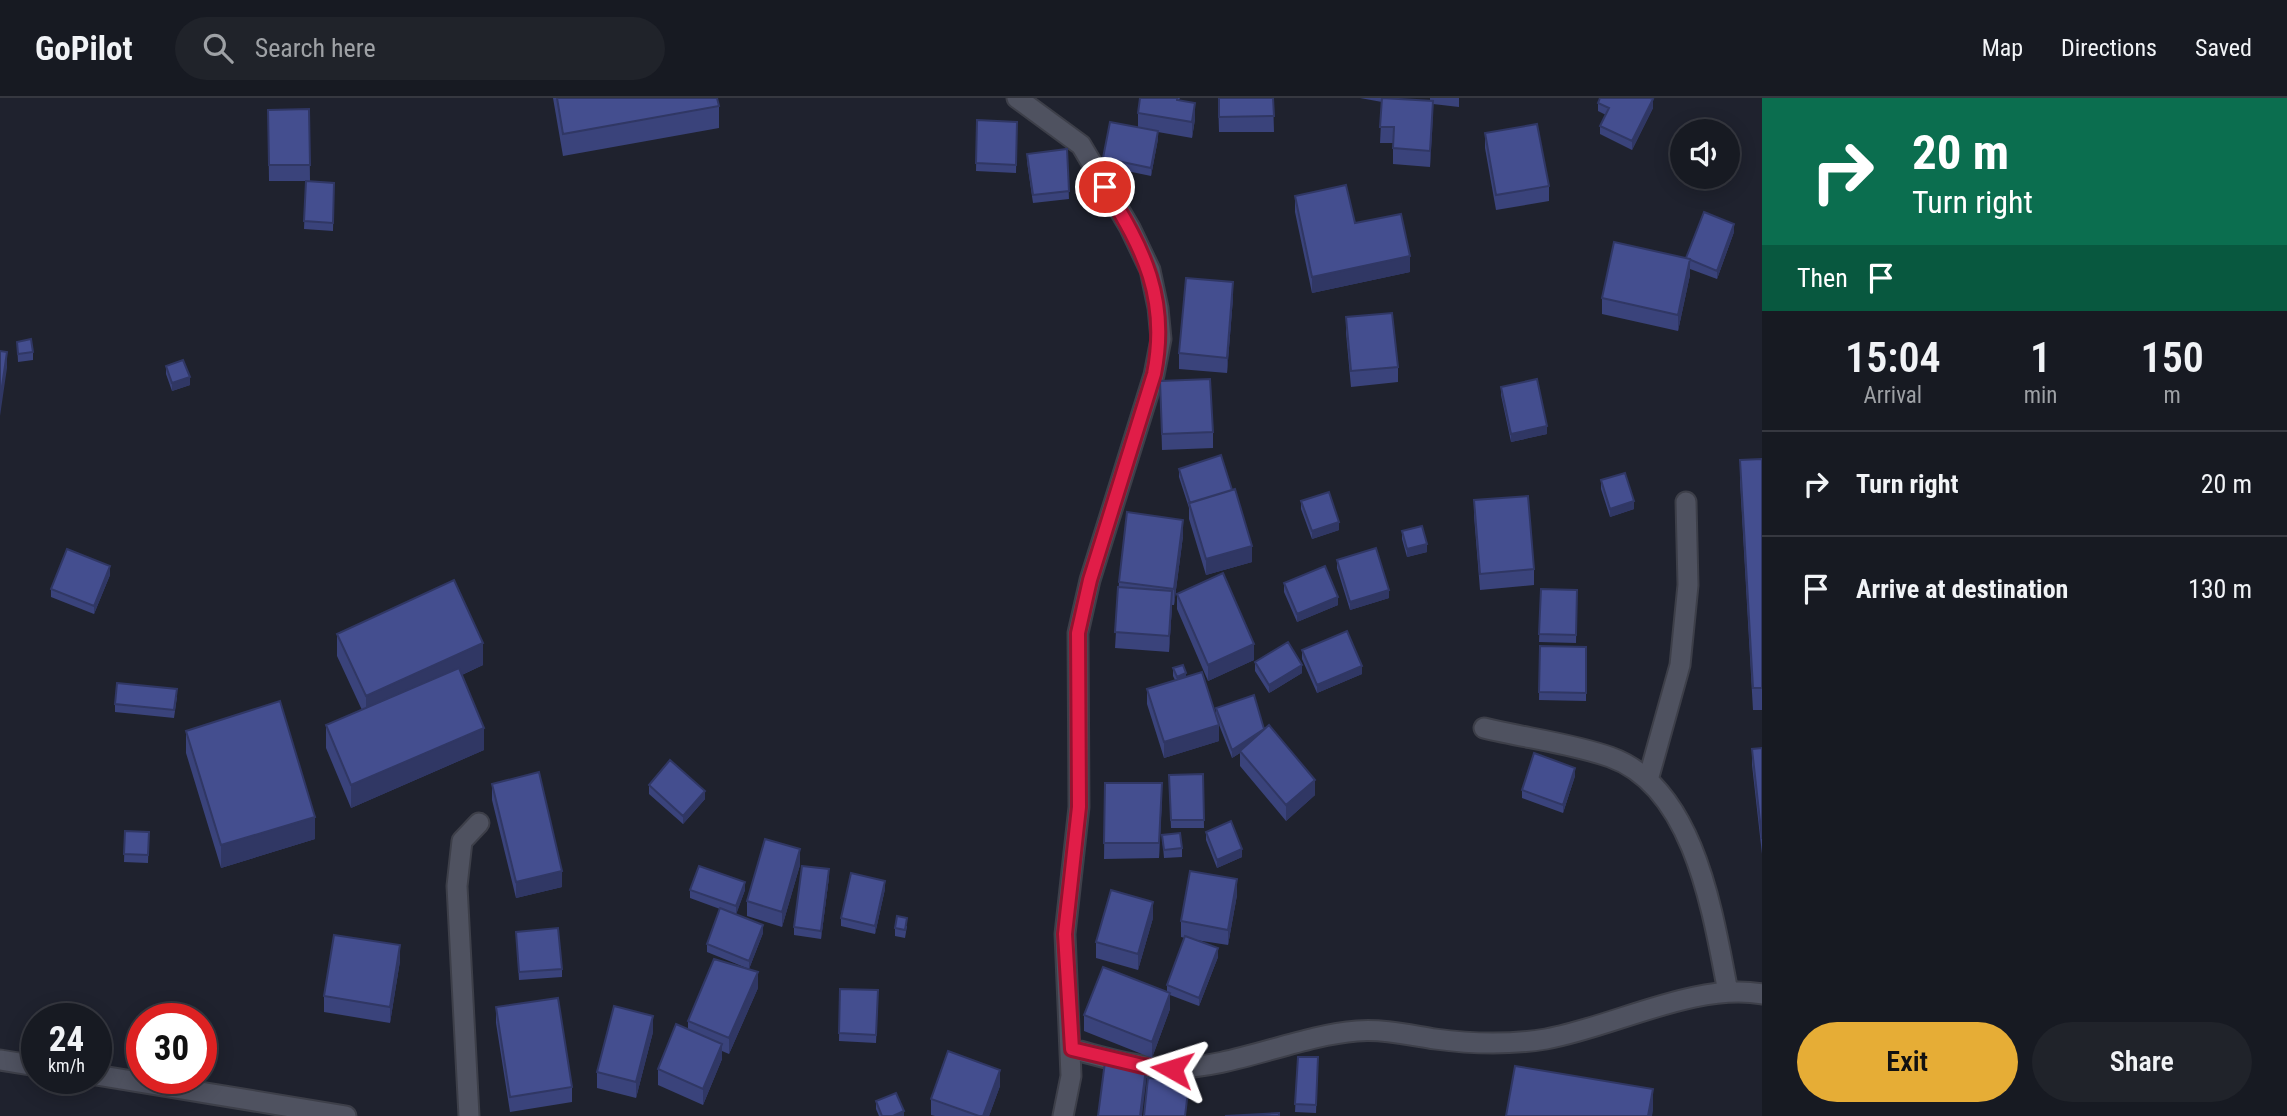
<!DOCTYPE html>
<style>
:root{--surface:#171a22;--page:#20232a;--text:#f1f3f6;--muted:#9ea1a5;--line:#363840;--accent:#e6ad36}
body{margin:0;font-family:"Roboto Condensed",sans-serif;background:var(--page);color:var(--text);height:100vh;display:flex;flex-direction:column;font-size:26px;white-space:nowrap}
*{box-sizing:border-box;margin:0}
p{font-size:23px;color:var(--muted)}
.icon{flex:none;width:38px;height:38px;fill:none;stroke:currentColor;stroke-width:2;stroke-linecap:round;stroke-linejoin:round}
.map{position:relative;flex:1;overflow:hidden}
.drawer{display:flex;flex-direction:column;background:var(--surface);width:525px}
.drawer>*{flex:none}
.banner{background:#0b6e4f;color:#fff;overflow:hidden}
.fabs{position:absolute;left:1670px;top:21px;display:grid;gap:14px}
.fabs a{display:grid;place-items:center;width:70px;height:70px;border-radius:50%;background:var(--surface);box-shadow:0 4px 18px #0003,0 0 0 2px var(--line);font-size:35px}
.speed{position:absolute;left:21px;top:905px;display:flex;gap:14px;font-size:35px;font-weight:700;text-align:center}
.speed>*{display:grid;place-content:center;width:91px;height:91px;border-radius:50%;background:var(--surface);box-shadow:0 4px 18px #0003,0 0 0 2px var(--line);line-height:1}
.speed small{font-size:18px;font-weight:400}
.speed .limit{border:10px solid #d22;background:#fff;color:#111}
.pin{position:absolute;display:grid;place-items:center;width:60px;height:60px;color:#fff;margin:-30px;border:4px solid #fff;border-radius:50%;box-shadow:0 2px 7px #0007}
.me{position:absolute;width:77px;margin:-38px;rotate:276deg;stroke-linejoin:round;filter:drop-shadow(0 0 5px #0008)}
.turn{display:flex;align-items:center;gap:24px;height:147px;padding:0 35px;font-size:32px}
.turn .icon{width:91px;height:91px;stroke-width:2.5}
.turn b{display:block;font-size:49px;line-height:60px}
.then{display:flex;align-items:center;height:66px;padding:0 35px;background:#0003;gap:14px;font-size:26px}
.eta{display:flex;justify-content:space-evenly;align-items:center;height:119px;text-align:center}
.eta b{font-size:42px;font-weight:600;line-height:49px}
.primary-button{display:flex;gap:14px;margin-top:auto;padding:14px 35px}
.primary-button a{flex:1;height:80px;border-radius:42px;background:var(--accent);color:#111;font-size:28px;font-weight:600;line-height:80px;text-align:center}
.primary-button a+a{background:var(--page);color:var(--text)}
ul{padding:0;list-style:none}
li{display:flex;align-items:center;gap:21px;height:105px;padding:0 35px;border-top:2px solid var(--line)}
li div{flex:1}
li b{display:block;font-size:26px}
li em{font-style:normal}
header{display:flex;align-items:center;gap:42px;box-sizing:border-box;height:98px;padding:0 35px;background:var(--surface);border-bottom:2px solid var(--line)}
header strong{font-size:33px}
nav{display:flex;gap:38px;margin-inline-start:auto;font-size:24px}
.search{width:490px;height:63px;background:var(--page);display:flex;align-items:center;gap:18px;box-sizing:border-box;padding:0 24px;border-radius:38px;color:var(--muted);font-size:26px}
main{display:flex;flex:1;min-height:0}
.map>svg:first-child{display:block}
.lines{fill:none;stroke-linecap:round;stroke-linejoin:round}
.minor-casing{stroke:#3d3f49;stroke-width:23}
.minor{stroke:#4f5260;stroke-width:19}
.wall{fill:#3a437b}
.shaded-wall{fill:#303764}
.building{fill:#444e8f;stroke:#303764;stroke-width:2}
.route-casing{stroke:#92132f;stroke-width:18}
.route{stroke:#e11d48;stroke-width:12}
</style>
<header>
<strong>GoPilot</strong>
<div class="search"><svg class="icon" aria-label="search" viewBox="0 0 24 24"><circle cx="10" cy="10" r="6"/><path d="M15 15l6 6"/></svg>Search here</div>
<nav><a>Map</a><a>Directions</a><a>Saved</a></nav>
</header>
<main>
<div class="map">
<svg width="1762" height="1018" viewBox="0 0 1762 1018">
<rect width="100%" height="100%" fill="#1f222e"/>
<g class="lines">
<g class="minor-casing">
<path id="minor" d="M1017,0L1081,47L1130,130L1150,172L1158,210L1161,241L1154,277L1090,482L1078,535L1079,709L1065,836L1071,978L1063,1018
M1484,630C1525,640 1570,645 1610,659C1695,689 1713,817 1728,894
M1648,682L1680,567L1688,487L1686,404
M1072,951C1104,959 1137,970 1170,970C1232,971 1295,938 1357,933C1384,931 1409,937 1435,941C1472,946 1509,947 1546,941C1613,929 1696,884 1762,896
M0,962L37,968
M96,977L346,1018
M469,1018L457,788L462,743L479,725"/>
</g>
<use href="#minor" class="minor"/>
</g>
<path class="wall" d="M553,0H717L719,8V30L563,58Z
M1140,0H1180L1179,2L1195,21L1192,40L1158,34V41L1151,78L1103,68V60L1138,29V15Z
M1218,0H1273L1274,34H1219Z
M1360,0H1384L1430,3V0H1459V9L1433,6L1430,69L1393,66V45H1380L1382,4Z
M1598,5L1653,10L1632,52L1600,36V28L1606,17L1598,13Z
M309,11L310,83H269L268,12Z
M977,22L1017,24L1016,75L976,73Z
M1485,35L1549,88V103L1496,112L1485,50Z
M1067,51L1069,101L1033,105L1027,64V56Z
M306,83L334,85L333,133L304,131Z
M1295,98L1355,125L1410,174L1312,195L1295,114Z
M1734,134L1717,181L1690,171V177L1678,233L1602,216V200L1686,160Z
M1233,200L1227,275L1179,271V255Z
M1346,219L1398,269V284L1351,289L1346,235Z
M17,244L33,254V262L18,264Z
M166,268L190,287L172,293L166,276Z
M1160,283L1213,334V350L1162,352Z
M1501,289L1547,336L1511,344L1501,297Z
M1762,361V612H1753L1740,384V362Z
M1179,371L1252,464L1206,477L1189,421V410L1179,379Z
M1601,382L1634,411L1610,419L1601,391Z
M1474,402L1534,471V487L1480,492L1474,418Z
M1301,403L1339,432L1312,441L1301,411Z
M1402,433L1427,454L1407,459L1402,441Z
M1183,438L1174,507H1172L1169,554L1115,550L1119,484Z
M1337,462L1389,500L1350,512L1337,470Z
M110,477L94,516L51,499V491Z
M1284,485L1338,507L1297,524L1284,494Z
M1541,491L1577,492L1576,545L1539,544Z
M1177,496L1254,562L1208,583L1177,511Z
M337,536L483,567L462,577L484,652L351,710L326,650V627L362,612L337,558Z
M1540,548L1586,549V603L1539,602Z
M1302,552L1362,576L1317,595L1302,561Z
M1255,564L1302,575L1269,595L1255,573Z
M1173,570L1186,579L1219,643L1164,660L1147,606V591L1175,582L1173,578Z
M177,599L174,620L115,614V606Z
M1216,610L1264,632L1315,697L1286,723L1240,668V655L1232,660L1216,619Z
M186,633L315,741L221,770L186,655Z
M1762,650V756L1752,667V651Z
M1203,676L1204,730H1171L1169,685Z
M1575,678L1563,715L1522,700V692Z
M1105,685L1162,700L1159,760L1104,761Z
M492,686L562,789L516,800L492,702Z
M649,687L705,701L683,726L649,696Z
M125,733L149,734L148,765L124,764Z
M1206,734L1242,759L1217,770L1206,742Z
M1162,737L1182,750V759L1164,760Z
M800,767L782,829L747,818V803Z
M829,779L821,841L794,837V829Z
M885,791L875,836L841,828V820Z
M690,792H745L736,816L763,835L749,871L707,854V846L720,811L690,800Z
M1237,797L1228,847L1196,842L1218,859L1199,908L1170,897V911L1152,960L1084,933V917L1167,893V887L1185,840L1181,839V823Z
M1153,820L1138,872L1096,860V844Z
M907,828L905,840L895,838V830Z
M516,834L562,871V879L519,882Z
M400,863L390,925L324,914V898Z
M758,890L729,956L722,953V961L703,1007L658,987V971L688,932V923Z
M840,891L878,901L876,945L839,943Z
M496,909L572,989V1004L510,1014L496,925Z
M653,934L636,1000L597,990V974Z
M1298,959H1318L1316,1015L1295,1014Z
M1000,988L989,1018H935L931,1017V1001Z
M876,1003L904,1018H879L876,1011Z"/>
<path class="shaded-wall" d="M1653,1V10L1632,52V43Z
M1433,3V19L1430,69V53Z
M1195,5V21L1192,40V24Z
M1158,33V41L1151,78V70Z
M1734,126V134L1717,181V173Z
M1410,158V174L1312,195V179Z
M1690,161V177L1678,233V217Z
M1233,184V200L1227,275V260Z
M7,254V270L0,318V302Z
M190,279V287L172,293V285Z
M1547,328V336L1511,344V336Z
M1634,403V411L1610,419V411Z
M1183,422V438L1174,507V491Z
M1339,424V432L1312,441V433Z
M1427,446V454L1407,459V451Z
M1252,448V464L1206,477V461Z
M110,468V477L94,516V508Z
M1389,492V500L1350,512V504Z
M1172,493V509L1169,554V538Z
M1338,499V507L1297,524V516Z
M483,545V567L366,621V598Z
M1254,546V562L1208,583V567Z
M1302,567V575L1269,595V587Z
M1362,568V576L1317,595V587Z
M1186,575V583L1177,587V579Z
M1219,627V643L1164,660V644Z
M484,630V652L351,710V687Z
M1264,631L1240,653V655L1232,660V652Z
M1575,670V678L1563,715V707Z
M1315,682V697L1286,723V707Z
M1162,685V700L1159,760V745Z
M705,693V701L683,726V718Z
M315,719V741L221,770V747Z
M800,751V767L782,829V814Z
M1242,751V759L1217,770V762Z
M829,771V779L821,841V833Z
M562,773V789L516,800V784Z
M1237,781V797L1228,847V832Z
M885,783V791L875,836V828Z
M745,784V792L736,817V808Z
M1153,804V820L1138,872V856Z
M763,827V835L749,871V863Z
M400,847V863L390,925V909Z
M1218,850V859L1199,908V900Z
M758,874V890L729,956V940Z
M1170,895V911L1152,960V944Z
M653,918V934L636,1000V984Z
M722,946V961L703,1007V991Z
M1147,962V977L1142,1018H1140Z
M1000,972V988L989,1018H983Z
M1653,991V1013L1652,1018H1648Z
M904,1013V1018H893Z"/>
<path class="building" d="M557,0H717L719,8L563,36Z
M1140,0H1177V2L1195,5L1192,24L1138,15Z
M1219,0H1273L1274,18L1219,19Z
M1382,0L1433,3L1430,53L1393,50L1394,29H1380Z
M1600,0H1650L1653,1L1632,43L1600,28L1609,10L1598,5Z
M309,11L310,67H269L268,12Z
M977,22L1017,24L1016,67L976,65Z
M1110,24L1158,33L1151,70L1103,60Z
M1537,26L1549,88L1496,97L1485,35Z
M1067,51L1069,93L1033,97L1027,56Z
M306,83L334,85L333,125L304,123Z
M1346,87L1355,125L1401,116L1410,158L1312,179L1295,98Z
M1704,114L1734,126L1717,173L1686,160Z
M1614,144L1690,161L1678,217L1602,200Z
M1186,180L1233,184L1227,260L1179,255Z
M1392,215L1398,269L1351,273L1346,219Z
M31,241L33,254L18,256L17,244Z
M0,253L7,254L0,302Z
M183,262L190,279L172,285L166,268Z
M1210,281L1213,334L1162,336L1160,283Z
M1537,281L1547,328L1511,336L1501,289Z
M1221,357L1232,392L1190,405L1179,371Z
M1762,361V590H1753L1740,362Z
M1625,375L1634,403L1610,411L1601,382Z
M1235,391L1252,448L1206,461L1189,405Z
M1329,394L1339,424L1312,433L1301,403Z
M1528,398L1534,471L1480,476L1474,402Z
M1127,414L1183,422L1174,491L1119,484Z
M1422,428L1427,446L1407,451L1402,433Z
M1376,450L1389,492L1350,504L1337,462Z
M67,451L110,468L94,508L51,491Z
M1325,468L1338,499L1297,516L1284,485Z
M1223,475L1254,546L1208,567L1177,496Z
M454,482L483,545L366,598L337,536Z
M1118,489L1172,493L1169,538L1115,534Z
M1541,491L1577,492L1576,537L1539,536Z
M1347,533L1362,568L1317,587L1302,552Z
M1288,544L1302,567L1269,587L1255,564Z
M1540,548L1586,549V595L1539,594Z
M1183,567L1186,575L1177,579L1173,570Z
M459,570L484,630L351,687L326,627Z
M1202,574L1219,627L1164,644L1147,591Z
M117,585L177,591L174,612L115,606Z
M1254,597L1264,631L1232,652L1216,610Z
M280,603L315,719L221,747L186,633Z
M1269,627L1315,682L1286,707L1240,653Z
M1762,650V741L1752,651Z
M1534,655L1575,670L1563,707L1522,692Z
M670,662L705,693L683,718L649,687Z
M539,674L562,773L516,784L492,686Z
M1203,676L1204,722H1171L1169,677Z
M1105,685H1162L1159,745H1104Z
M1231,723L1242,751L1217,762L1206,734Z
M125,733L149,734L148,757L124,756Z
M1180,735L1182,750L1164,752L1162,737Z
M765,741L800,751L782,814L747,803Z
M699,768L745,784L736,808L690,792Z
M802,768L829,771L821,833L794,829Z
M1190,773L1237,781L1228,832L1181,823Z
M851,775L885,783L875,828L841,820Z
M1111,792L1153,804L1138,856L1096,844Z
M720,810L763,827L749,863L707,846Z
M897,818L907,820L905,832L895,830Z
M558,830L562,871L519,874L516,834Z
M334,837L400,847L390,909L324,898Z
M1185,838L1218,850L1199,900L1167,887Z
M714,861L758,874L729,940L688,923Z
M1103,869L1170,895L1152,944L1084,917Z
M840,891L878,892L876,937L839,935Z
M558,900L572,989L510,999L496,909Z
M614,908L653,918L636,984L597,974Z
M676,926L722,946L703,991L658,971Z
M948,953L1000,972L983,1018H979L931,1001Z
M1106,956L1147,962L1140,1018H1098Z
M1298,959H1318L1316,1007L1295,1006Z
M1515,968L1653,991L1648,1018H1506Z
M1148,980L1189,985L1185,1018H1144Z
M896,995L904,1013L893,1018H882L876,1003Z
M1279,1015V1018H1225Z"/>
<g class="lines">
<g class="route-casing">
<path id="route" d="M1105,89C1144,152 1169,201 1154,276L1090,482L1078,535L1079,709L1065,836L1072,951L1143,968L1172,971"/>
</g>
<use href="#route" class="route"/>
</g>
</svg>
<div class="fabs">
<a><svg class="icon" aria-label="sound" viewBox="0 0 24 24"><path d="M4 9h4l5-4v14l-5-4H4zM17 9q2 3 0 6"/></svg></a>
</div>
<div class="speed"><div>24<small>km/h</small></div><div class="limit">30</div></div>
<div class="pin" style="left:1105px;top:89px;background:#d93025"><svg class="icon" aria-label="arrive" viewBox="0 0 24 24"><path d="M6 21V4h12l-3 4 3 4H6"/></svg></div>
<svg class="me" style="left:1172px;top:971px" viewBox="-20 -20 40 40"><path d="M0-17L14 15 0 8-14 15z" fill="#e11d48" stroke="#fff" stroke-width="4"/></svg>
</div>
<section class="drawer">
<div class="banner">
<div class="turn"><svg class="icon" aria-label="right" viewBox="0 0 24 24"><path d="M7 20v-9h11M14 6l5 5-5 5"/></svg><div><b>20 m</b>Turn right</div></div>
<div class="then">Then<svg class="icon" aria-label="arrive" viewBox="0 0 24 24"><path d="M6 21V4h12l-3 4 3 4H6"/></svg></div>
</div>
<div class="eta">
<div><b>15:04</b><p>Arrival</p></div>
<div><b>1</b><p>min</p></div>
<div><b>150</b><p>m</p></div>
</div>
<ul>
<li><svg class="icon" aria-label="right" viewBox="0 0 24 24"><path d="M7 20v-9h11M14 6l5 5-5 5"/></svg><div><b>Turn right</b></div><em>20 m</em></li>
<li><svg class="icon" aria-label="arrive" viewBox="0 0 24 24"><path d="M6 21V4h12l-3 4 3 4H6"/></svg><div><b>Arrive at destination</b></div><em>130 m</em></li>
</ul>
<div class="primary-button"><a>Exit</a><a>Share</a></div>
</section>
</main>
